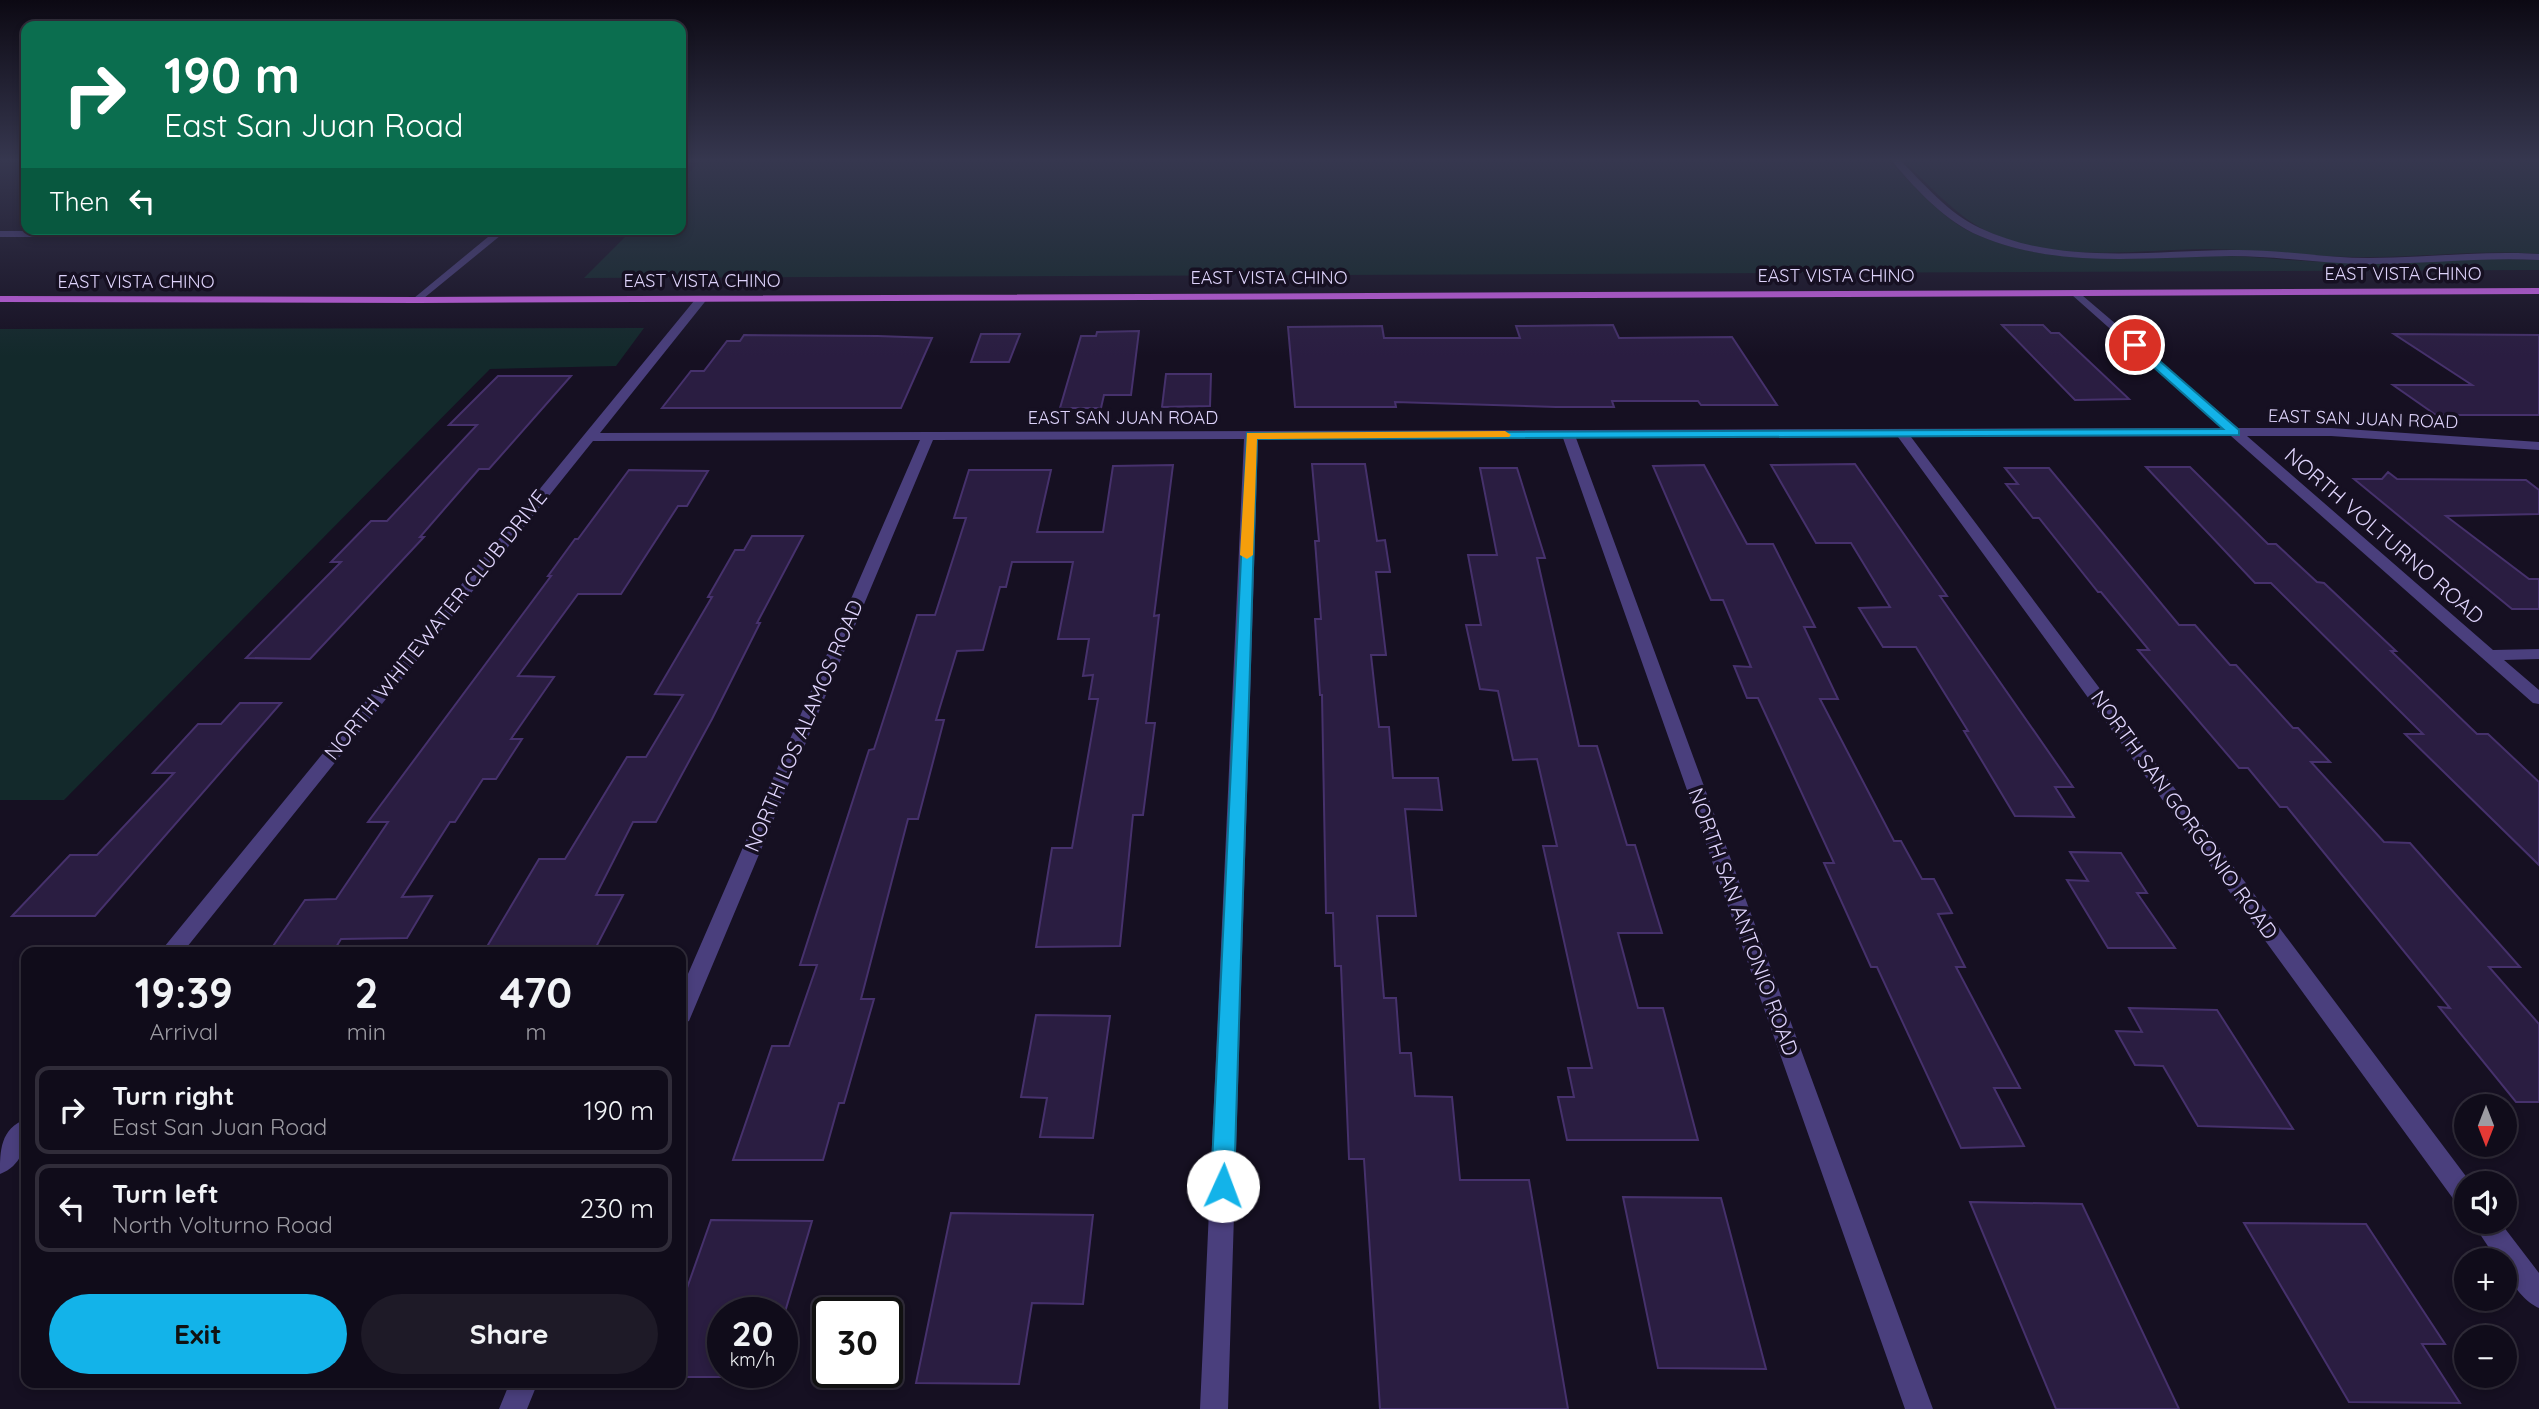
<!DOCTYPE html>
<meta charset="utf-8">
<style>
:root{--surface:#100c1a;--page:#1e1a27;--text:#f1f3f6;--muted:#9c9ba2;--line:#302c39;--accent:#13b3e9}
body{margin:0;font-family:Quicksand,sans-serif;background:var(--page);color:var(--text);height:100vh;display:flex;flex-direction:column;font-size:26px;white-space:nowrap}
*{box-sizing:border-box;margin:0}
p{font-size:23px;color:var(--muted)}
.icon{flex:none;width:38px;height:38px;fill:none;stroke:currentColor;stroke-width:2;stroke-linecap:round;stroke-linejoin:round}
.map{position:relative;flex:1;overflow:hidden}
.side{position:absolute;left:21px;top:947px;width:665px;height:441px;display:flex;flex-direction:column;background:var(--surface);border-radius:14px;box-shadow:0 4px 10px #0003,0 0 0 2px var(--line)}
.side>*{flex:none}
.guide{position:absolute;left:21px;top:21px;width:665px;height:214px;border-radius:14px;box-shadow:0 4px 10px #0003,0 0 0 2px var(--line);background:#0b6e4f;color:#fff;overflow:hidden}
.needle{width:46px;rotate:180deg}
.controls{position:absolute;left:2454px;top:1094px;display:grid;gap:14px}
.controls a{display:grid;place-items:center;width:63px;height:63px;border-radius:50%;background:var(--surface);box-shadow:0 4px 10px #0003,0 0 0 2px var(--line);font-size:35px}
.speed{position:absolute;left:707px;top:1297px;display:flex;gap:14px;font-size:35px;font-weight:700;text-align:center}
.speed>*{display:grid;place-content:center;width:91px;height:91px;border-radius:50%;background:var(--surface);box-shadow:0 4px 10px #0003,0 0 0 2px var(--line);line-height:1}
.speed small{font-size:18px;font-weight:400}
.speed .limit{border:4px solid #111;border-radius:10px;background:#fff;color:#111}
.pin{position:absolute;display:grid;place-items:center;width:60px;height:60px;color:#fff;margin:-30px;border:4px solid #fff;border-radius:50%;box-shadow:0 2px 7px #0007}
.me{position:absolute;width:77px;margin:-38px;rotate:2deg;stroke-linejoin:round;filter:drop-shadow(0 0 5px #0008)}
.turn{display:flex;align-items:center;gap:24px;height:147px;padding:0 28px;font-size:32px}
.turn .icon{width:91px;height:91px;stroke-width:2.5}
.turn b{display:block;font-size:49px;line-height:60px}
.then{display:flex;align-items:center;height:66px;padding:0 28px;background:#0003;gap:14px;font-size:26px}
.eta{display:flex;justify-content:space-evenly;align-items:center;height:119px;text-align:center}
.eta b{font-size:42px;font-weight:700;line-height:49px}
.button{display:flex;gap:14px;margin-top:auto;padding:14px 28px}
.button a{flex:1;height:80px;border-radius:42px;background:var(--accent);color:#111;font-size:28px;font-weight:700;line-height:80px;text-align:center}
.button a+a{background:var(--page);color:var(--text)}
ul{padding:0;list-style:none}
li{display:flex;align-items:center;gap:21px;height:88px;margin:0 14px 10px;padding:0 14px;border:4px solid var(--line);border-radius:14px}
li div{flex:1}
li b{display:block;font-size:26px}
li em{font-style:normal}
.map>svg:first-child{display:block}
.green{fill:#13292b}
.building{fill:#2a1d41;stroke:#46316c;stroke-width:2}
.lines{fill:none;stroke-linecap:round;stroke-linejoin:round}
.service{fill:#4a3f7d;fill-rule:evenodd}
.minor{fill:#4a3f7d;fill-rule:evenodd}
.primary{fill:#d364f2;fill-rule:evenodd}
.route{fill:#13b3e9;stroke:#0c7497;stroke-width:2}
.slow{fill:#f59e0b}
.labels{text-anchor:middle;stroke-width:7;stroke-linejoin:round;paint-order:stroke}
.far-street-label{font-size:18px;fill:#dfd4fc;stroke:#161022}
.street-label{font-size:21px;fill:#dfd4fc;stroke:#161022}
</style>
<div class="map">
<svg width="2539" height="1409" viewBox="0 0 2539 1409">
<rect width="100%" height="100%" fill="#161022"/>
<path class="green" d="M702,159H1887C1914,185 1941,219 1975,234C2052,268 2140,257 2221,256C2258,256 2295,262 2332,262C2401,262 2470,257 2539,260V270L584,278L633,229H681V181Z
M1901,159H2539V254C2479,249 2419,258 2359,257C2308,257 2257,249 2206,249C2135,250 2058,263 1991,233C1957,218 1929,184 1901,159Z
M644,328L616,366L490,369L64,800H0V329Z"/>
<path class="building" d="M1613,325L1619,338L1732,337L1777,405H1701L1698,401H1612L1614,407H1556L1395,402L1396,407H1295L1288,327L1382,326L1384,338H1520L1516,326Z
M2002,325H2043L2051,333H2059L2129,399L2075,400Z
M1139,331L1131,395H1104L1101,408H1060L1081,336H1096L1097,332Z
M981,334H1020L1009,362H971Z
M2394,334L2539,335V415H2436L2393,385H2472Z
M744,335L878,336L932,338L901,408H662L691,371H704L727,341H740Z
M1166,374H1211L1210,406L1162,407Z
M498,376H571L489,469H479L420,537H424L310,659L246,658L341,562H331L371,521H387L477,425H449Z
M1312,464H1365L1377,541L1385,540L1390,572H1376L1386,655H1371L1379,727H1389L1393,778H1438L1442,810L1405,809L1416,916H1377L1384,998H1396L1400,1053H1411L1415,1096L1452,1097L1460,1180H1529L1568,1409H1380L1364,1159H1349L1341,966H1335L1333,913H1326L1322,695H1320L1315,619H1321L1315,541H1319Z
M1855,464L1947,596H1940L2073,787H2055L2074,817L2015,816L1964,731H1968L1916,647H1883L1859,608L1890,607L1851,543H1816L1771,465Z
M1173,465L1154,616L1159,615L1146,723H1155L1143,815H1133L1120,946L1036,947L1052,848H1072L1098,699H1089L1093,675L1083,676L1089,639H1058L1073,562H1012L1006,587H1000L983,650L957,651L936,720H944L918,819H908L861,999H874L844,1103H839L823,1160H733L772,1046H789L817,965H800L869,750L874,749L917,615H935L966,518H954L969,470H1051L1037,532H1103L1113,466Z
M1704,465L1747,544H1773L1815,627H1804L1838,699H1820L1894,841H1901L1922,879H1934L1952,913L1938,914L1965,967H1956L2020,1088H1994L2024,1146L1961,1148L1877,967H1871L1824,863H1834L1758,698H1747L1734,666L1751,667L1723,600H1711L1653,466Z
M2146,467H2190L2268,544H2276L2317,582L2324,583L2396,651H2391L2477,734H2488L2539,782V865L2405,734H2423L2271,583H2255Z
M1480,468H1517L1545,558H1537L1579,746H1597L1627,845H1635L1662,933H1618L1638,1008H1663L1698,1140H1567L1558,1097H1574L1568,1068H1592L1543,846H1557L1537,759L1513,760L1498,691L1480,689L1466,625H1481L1468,555H1497Z
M2005,468H2049L2179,625H2195L2230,665H2236L2293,728H2298L2330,762H2311L2384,842L2410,843L2520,967H2489L2539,1024V1102H2516L2439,1007L2450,1008L2287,807H2280L2248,768H2239L2138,650H2149L2101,592H2098L2039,518H2033L2006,484H2018Z
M629,470L708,471L687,506H678L621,594H578L518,676L554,677L511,739H522L496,779H483L455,822H450L402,897L432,896L407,938L341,939L333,952H269L305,900L336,899L388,822H368L551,576H548L575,539H578Z
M2388,472L2397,479L2526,480L2539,490V514L2446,516L2529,579H2539V609H2512L2354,479H2382Z
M752,536H803L757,623H760L712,719L656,822H633L596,895H623L594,951L485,950L539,859H565L627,757H646L683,695L655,694L712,597H708L735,550H744Z
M240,703H281L95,916H12L70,855H97L174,773H153L198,724H221Z
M2070,852L2121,853L2147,893H2137L2175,948H2108L2067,880L2088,881Z
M2129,1008L2217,1010L2293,1129L2198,1126L2163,1066L2135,1065L2116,1031L2142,1032Z
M1036,1015L1110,1016L1093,1138L1040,1137L1047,1098L1021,1097Z
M1623,1197L1721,1198L1766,1369L1658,1368Z
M1970,1202L2082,1204L2179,1409H2056Z
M951,1213L1093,1215L1083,1304L1032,1303L1019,1384L916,1383Z
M711,1220L812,1221L785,1312H723V1377H681V1305Z
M2244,1223L2366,1224L2445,1344H2422L2460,1403L2349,1402Z"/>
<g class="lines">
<path class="service" d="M1890,159H1899C1924,184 1948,213 1980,228C2058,265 2148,251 2231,250C2277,249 2323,258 2369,258C2419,258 2468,252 2518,253L2539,254V260C2482,257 2426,264 2369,264C2323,264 2277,256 2231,256C2145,257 2054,270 1973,233C1941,217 1913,186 1890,159Z"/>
<path class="minor" d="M497,229L506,231L418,303L412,300L414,298L488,237H0V231Z
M2076,290L2238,428H2331L2539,442V450L2331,436H2247L2493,650L2539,649V659L2504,660L2539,690V704L2533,703L2231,436L1911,437L2471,1183H2466V1207L2457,1204L1898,437L1576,438L1933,1409H1905L1563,438L1258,439L1228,1409H1200L1244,439L933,440L689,1021L681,1024V990L920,440L593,441L183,952H160L698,296L708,298L600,433L2222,428L2072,295L2070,293Z
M26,1119C27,1142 24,1165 0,1174C0,1151 0,1129 26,1119Z
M2472,1222H2500L2539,1273V1308C2524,1302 2504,1277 2504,1260H2497Z
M510,1382H538L527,1409H499Z"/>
<path class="primary" d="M2539,288V294L418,303L0,302V296L418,297Z"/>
</g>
<linearGradient id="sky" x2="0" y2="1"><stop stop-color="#0c0913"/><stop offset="0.45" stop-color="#36374f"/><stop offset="1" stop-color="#36374f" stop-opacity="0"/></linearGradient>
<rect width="2539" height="356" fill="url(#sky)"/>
<path class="route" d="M2131,343H2139L2239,430V435L1257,439L1234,1186L1231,1194L1223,1197L1215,1194L1211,1186L1247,433L2223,429L2131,347Z"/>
<path class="slow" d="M1505,431L1511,435L1509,437L1257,439L1253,555L1247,559L1240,555L1247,433Z"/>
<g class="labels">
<g class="far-street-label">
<text x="2403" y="280">EAST VISTA CHINO</text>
<text x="1836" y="282">EAST VISTA CHINO</text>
<text x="1269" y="284">EAST VISTA CHINO</text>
<text x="702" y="287">EAST VISTA CHINO</text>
<text x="136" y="288">EAST VISTA CHINO</text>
<text x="1123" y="424">EAST SAN JUAN ROAD</text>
<text transform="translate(2363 419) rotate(2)" y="6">EAST SAN JUAN ROAD</text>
</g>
<g class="street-label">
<text transform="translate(2384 536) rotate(41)" y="7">NORTH VOLTURNO ROAD</text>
<text transform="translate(436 625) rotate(-51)" y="7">NORTH WHITEWATER CLUB DRIVE</text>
<text transform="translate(804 726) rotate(-67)" y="7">NORTH LOS ALAMOS ROAD</text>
<text transform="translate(2184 815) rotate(54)" y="7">NORTH SAN GORGONIO ROAD</text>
<text transform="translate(1743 922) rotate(70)" y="7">NORTH SAN ANTONIO ROAD</text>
</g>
</g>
</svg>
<div class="controls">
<a><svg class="needle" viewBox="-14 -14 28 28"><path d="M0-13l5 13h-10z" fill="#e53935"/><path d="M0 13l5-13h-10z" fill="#9c9ba2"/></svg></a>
<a><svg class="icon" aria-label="sound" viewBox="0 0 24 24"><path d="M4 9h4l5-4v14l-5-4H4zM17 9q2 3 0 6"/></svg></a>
<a>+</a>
<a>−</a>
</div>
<div class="speed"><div>20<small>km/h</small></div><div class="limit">30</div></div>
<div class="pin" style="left:2135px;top:345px;background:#d93025"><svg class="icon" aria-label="arrive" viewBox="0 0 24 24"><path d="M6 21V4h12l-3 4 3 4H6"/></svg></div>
<svg class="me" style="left:1223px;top:1186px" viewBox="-20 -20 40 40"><circle r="19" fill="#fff"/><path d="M0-13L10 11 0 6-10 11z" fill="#13b3e9"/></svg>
<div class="guide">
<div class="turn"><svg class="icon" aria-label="right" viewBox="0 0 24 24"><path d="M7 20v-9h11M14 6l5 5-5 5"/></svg><div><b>190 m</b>East San Juan Road</div></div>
<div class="then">Then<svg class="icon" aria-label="left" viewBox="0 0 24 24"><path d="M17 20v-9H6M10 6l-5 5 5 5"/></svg></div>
</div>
<section class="side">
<div class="eta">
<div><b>19:39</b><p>Arrival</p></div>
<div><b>2</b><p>min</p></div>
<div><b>470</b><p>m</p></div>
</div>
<ul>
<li><svg class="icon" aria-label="right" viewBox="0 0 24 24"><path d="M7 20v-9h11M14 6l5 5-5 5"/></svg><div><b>Turn right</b><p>East San Juan Road</p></div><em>190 m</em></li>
<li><svg class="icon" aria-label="left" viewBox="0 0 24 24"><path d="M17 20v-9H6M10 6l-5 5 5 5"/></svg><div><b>Turn left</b><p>North Volturno Road</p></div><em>230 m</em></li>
</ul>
<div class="button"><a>Exit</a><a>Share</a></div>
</section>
</div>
